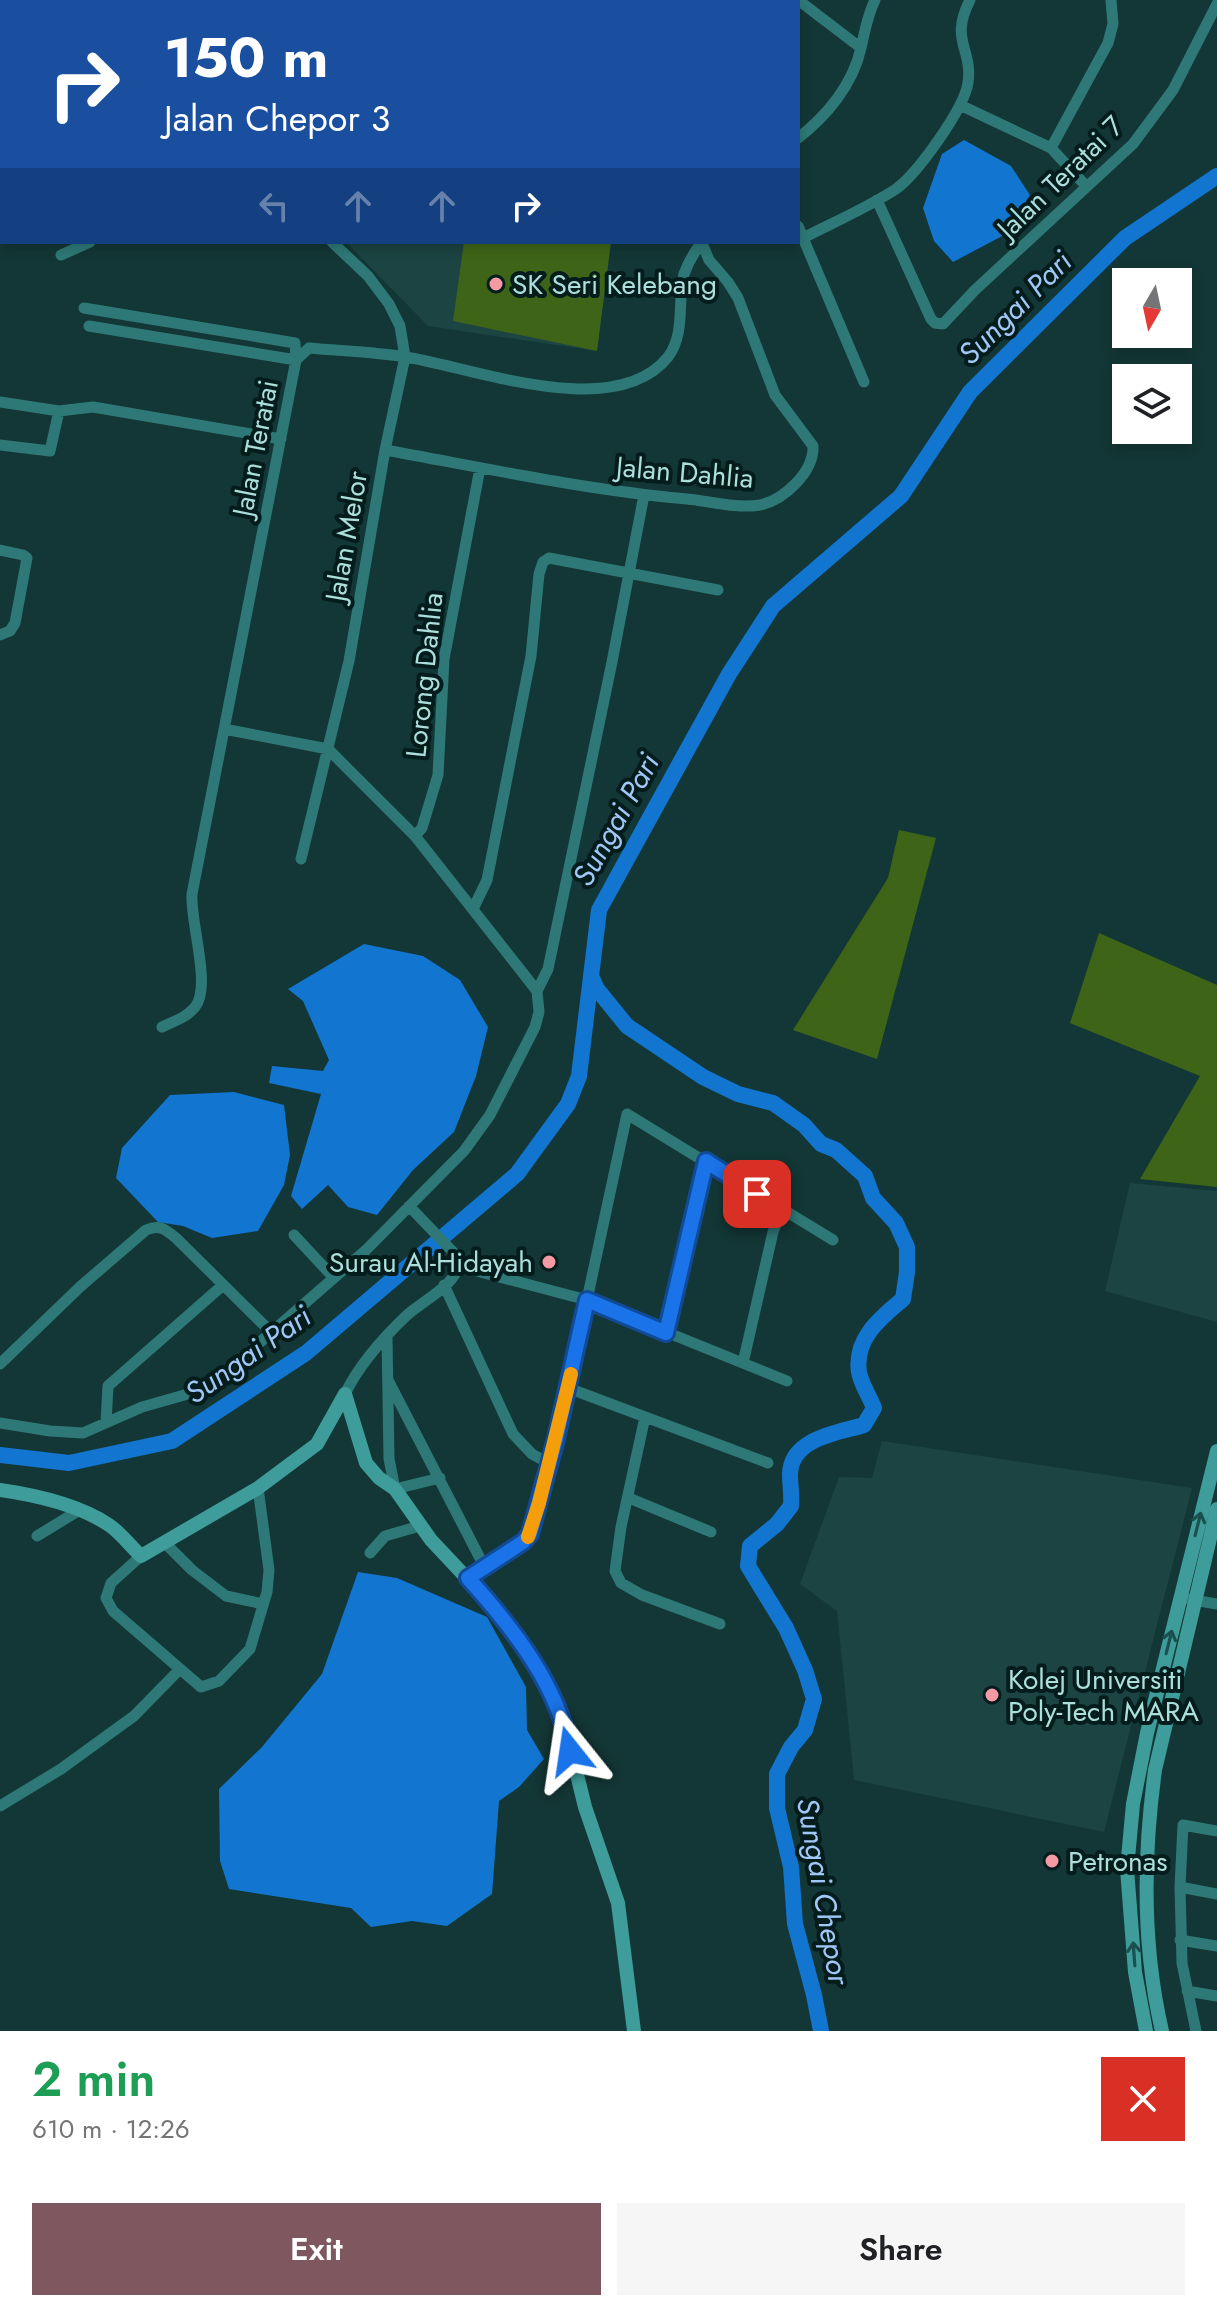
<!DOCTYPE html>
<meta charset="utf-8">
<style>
:root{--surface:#fff;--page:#f6f6f6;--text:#202124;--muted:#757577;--accent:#7f575e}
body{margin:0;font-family:Jost,sans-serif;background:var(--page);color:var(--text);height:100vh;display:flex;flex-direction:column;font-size:30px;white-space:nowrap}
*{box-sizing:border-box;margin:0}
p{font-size:26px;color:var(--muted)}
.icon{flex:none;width:44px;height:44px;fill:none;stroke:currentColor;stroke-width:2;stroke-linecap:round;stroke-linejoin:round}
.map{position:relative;height:2031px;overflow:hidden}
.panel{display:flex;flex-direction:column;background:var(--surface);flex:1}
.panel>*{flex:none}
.banner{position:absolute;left:0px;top:0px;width:800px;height:244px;box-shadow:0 4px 12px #0003;background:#1a4fa0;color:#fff;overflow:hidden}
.needle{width:52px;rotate:189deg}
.buttons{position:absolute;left:1112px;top:268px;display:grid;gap:16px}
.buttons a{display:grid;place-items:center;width:80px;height:80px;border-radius:0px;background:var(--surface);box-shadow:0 4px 12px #0003;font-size:40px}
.pin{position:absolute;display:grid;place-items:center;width:68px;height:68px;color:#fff;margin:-34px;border-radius:16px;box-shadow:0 4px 12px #0006}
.me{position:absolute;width:88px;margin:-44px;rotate:345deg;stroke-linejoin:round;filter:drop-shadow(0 0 6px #0008)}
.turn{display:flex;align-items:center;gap:28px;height:168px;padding:0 32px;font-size:36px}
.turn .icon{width:104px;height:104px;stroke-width:2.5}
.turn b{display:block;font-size:56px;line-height:68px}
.lanes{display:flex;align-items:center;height:76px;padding:0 32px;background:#0003;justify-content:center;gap:40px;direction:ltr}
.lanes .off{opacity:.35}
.round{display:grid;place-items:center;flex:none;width:84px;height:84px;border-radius:0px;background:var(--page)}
.summary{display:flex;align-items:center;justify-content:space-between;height:136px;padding:0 32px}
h1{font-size:48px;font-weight:600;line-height:60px;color:#1e9e55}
.action{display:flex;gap:16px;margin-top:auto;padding:16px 32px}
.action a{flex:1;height:92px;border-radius:0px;background:var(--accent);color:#fff;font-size:32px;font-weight:600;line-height:92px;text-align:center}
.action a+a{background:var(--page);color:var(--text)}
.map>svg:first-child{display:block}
.built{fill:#1b4442}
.green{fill:#3e6517}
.water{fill:#1275d0}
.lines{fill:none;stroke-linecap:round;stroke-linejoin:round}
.river{stroke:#1275d0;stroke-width:16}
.street{stroke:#2e7977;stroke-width:11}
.secondary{stroke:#3e9d9a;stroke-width:14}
.oneway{stroke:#1b504e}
.route-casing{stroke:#114b97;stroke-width:20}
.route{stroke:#1a73e8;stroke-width:14}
.slow{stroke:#f59e0b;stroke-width:14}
.poi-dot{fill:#f49aa4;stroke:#041d1c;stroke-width:3}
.labels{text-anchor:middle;stroke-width:8;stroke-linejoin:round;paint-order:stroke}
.street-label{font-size:28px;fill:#acdedc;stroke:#041d1c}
.poi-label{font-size:28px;fill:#acdedc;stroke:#041d1c;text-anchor:start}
.water-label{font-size:30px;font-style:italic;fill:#a0c7f5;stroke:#041d1c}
</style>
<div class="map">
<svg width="1217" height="2031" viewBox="0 0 1217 2031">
<rect width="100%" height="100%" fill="#133736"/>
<path class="built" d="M346,242H611L597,351L428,326Z
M1130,1183L1217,1191V1322L1105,1291Z
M882,1441L1192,1488L1104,1832L854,1780L837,1611L800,1584L839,1477L872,1478Z"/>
<path class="green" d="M464,242H611L597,351L453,321Z
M899,830L936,838L877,1059L793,1030L888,878Z
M1099,933L1217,985V1187L1140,1179L1200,1076L1070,1023Z"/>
<path class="water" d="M964,140L1011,166L1030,195L1006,234L953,262L934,241L923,208L942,154Z
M364,944L423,956L460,980L488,1027L476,1076L454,1132L413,1170L377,1215L348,1207L328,1185L302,1209L291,1196L321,1094L269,1083L272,1066L323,1071L329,1060L303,1001L288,989Z
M234,1092L284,1105L290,1155L284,1185L258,1231L212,1238L183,1226L158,1222L116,1178L122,1148L170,1095Z
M358,1572L397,1578L487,1617L526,1687L527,1730L544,1759L519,1787L499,1801L492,1894L447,1926L412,1921L371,1927L351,1908L229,1889L220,1861L219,1789L262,1747L322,1674Z"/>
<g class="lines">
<path class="river" d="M129,2L132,0
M0,71L2,70
M591,976L597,989L627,1026L703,1077L738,1094L773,1103L804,1125L821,1144L836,1150L865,1176L873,1198L896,1223L907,1247V1272L903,1299C880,1318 854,1339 859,1372C861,1384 870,1397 874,1408L864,1425C838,1433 791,1438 790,1474C790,1484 792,1495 791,1506L777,1524L750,1546L748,1566L786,1628L805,1670L814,1699L805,1730L791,1747L777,1774V1808L791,1867L795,1924L814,1995L821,2031
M0,1455L69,1463L172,1441L306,1353L517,1174L568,1104L579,1076L599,910L729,674L773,606L901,496L970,392L1125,238L1217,176"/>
<path class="street" d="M398,0V2
M467,0V2
M476,0V2
M798,0L861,48
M547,2V0
M674,2L675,0
M960,105L1051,148L1086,186
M798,138C827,116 853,84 861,48C865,31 867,16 875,0
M1051,148L1108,43L1113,24L1111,0
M0,169H2
M877,200L931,319L935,323L943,324L975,290L1133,144L1173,90L1217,4
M798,226L864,382
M803,238C834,222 867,208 896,189C917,174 964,109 968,83C973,48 949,41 970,0
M61,255L90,242
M84,308L295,343L296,360L192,894C190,922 212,987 195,1007C186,1018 174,1021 162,1027
M89,326L296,360
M296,360L309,348C341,351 374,352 406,357C474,368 615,423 668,357C686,333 677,300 684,274C688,263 695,251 702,242
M0,402L59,411L93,407L281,439
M0,445L50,451L59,411
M385,450C485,468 586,490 687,499C709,501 737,509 760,505C784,500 814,472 813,446L775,395L738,298L728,282L709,260L702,243
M0,550L23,555L27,558L15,623L10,631L0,635
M415,836L422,828L438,775L444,659L480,468
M301,859L349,661L385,450L405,357L400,326L389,304L368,276L332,242
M473,909L487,880L531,656L539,574L543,562L549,558L718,590
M537,991L548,969L612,662L644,495
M294,1235L334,1278
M458,1266L587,1300L787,1381
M444,1285L513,1434L532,1454L550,1464
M666,1333L706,1161
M387,1337L389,1459L395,1489L440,1478
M743,1363L773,1232L782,1210
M0,1364L81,1286L146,1230C160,1224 165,1229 176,1238L271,1332
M388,1380L484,1566
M568,1388L768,1463
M345,1394C359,1365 383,1338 406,1316C421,1302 449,1289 457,1270C460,1263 457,1258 454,1253L409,1206
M645,1417L621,1527L615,1571L621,1583L642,1595L720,1624
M0,1423L50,1431L83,1433L142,1407L195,1392L221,1376L365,1251L464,1151L490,1115L535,1027L539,1012L537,991L415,836L328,749L224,729
M106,1423L108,1386L223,1285
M629,1498L711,1532
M37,1536L78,1511
M165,1543L192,1570L226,1596L263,1604
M370,1553L385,1536L420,1526
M141,1556L111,1583L106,1598L113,1611L201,1687L219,1681L250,1649L267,1592L269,1570L258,1488
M468,1578L527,1539L534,1521L568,1388L627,1114L833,1240
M1188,1599L1217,1604
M0,1806L61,1769L134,1716L180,1669
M1180,1887L1217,1894
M1180,1940L1217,1946
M1187,1991L1217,1996
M1196,2031L1182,1963L1180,1887L1183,1825L1217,1831"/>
<path class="secondary" d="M345,1394L366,1463L379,1478L395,1489L431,1540L508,1622L557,1704L567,1734L585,1807L618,1903L634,2031
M0,1490C35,1495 79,1505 109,1525C121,1533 130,1546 141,1556L258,1488L317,1444L345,1394
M1146,2031L1135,1972L1127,1869L1133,1804L1147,1733L1217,1451
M1162,2031C1142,1945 1143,1858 1155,1770L1217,1509"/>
</g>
<defs><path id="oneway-shaft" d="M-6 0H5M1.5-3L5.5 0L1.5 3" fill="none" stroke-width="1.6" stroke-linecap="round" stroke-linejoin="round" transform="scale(2)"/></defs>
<g class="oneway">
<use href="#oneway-shaft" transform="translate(1198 1524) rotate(-76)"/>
<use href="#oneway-shaft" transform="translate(1169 1642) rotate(-76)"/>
<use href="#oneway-shaft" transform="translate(1134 1954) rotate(-94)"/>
</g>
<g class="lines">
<g class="route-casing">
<path id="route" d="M570,1751C558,1685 513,1628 468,1578L523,1542L530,1534L556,1439L587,1300L666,1333L706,1161L757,1194"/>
</g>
<use href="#route" class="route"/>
<path class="slow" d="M528,1537L539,1503L571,1374"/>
</g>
<g class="poi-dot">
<circle cx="496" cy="284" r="8"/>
<circle cx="549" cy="1262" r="8"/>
<circle cx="992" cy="1695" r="8"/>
<circle cx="1052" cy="1861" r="8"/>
</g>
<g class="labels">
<g class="street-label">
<text transform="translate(1060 177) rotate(-44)" y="10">Jalan Teratai 7</text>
<text transform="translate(255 448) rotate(-79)" y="10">Jalan Teratai</text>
<text transform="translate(685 472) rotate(5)" y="10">Jalan Dahlia</text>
<text transform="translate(346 536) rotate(-80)" y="10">Jalan Melor</text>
<text transform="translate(424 675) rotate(-84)" y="10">Lorong Dahlia</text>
</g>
<g class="poi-label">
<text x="512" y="294">SK Seri Kelebang</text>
<text x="533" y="1272" text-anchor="end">Surau Al-Hidayah</text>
<text x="1008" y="1689">Kolej Universiti<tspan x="1008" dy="32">Poly-Tech MARA</tspan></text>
<text x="1068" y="1871">Petronas</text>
</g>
<g class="water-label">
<text transform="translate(1015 308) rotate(-45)" y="10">Sungai Pari</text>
<text transform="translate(616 820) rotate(-61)" y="10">Sungai Pari</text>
<text transform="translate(248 1355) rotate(-35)" y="10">Sungai Pari</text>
<text transform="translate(823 1891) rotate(80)" y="10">Sungai Chepor</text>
</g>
</g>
</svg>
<div class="buttons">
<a><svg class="needle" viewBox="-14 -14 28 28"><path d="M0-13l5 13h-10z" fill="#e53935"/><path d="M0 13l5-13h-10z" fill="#757577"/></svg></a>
<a><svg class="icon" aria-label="layers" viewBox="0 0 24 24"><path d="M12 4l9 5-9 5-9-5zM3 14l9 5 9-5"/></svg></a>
</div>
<div class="pin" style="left:757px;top:1194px;background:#d93025"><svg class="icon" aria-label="arrive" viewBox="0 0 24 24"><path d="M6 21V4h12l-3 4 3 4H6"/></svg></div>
<svg class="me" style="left:570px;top:1751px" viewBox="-20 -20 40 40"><path d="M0-17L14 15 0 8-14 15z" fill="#1a73e8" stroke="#fff" stroke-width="4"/></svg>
<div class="banner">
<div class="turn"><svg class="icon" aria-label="right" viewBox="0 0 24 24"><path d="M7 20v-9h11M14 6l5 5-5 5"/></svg><div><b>150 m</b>Jalan Chepor 3</div></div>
<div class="lanes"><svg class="icon off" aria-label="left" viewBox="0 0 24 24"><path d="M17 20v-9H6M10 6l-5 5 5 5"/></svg><svg class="icon off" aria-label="ahead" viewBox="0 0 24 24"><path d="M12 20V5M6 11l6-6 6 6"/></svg><svg class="icon off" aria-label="ahead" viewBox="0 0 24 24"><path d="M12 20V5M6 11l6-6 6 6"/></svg><svg class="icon" aria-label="right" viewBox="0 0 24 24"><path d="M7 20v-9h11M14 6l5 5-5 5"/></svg></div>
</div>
</div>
<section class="panel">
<div class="summary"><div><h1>2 min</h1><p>610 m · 12:26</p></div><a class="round" style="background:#d93025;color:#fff"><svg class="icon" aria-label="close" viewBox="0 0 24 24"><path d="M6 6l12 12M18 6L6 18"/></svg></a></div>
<div class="action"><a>Exit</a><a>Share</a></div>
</section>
